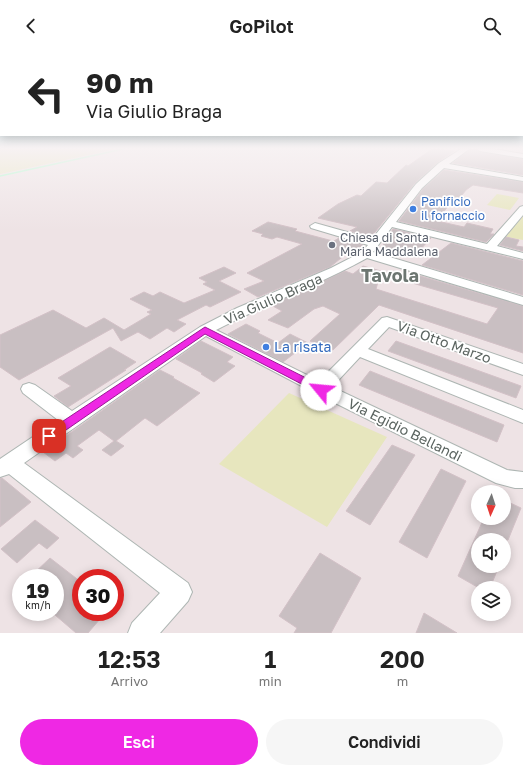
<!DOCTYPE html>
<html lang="it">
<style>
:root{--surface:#fff;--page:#f6f6f6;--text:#222;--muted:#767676;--accent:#ef28e4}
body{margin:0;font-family:"Golos Text",sans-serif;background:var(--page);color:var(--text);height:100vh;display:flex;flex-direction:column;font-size:15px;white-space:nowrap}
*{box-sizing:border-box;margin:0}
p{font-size:13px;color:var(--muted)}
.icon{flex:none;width:22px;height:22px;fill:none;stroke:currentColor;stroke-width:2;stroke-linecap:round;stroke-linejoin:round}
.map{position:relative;height:581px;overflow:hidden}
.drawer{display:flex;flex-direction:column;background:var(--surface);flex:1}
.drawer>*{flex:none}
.guide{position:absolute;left:0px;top:0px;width:523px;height:84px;box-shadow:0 2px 10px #0003;background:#fff;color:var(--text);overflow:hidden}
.needle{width:26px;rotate:183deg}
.tools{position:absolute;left:471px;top:433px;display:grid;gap:8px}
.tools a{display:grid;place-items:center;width:40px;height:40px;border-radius:50%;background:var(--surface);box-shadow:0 2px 10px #0003;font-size:20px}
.speed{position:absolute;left:12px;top:517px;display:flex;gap:8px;font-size:20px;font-weight:700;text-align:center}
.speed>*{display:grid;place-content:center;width:52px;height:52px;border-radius:50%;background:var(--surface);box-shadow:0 2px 10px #0003;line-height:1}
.speed small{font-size:10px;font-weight:400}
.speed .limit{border:6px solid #d22;background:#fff;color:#111}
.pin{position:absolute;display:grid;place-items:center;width:34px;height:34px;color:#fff;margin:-17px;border-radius:8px;box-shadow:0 2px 6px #0006}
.me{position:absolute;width:44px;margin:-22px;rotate:298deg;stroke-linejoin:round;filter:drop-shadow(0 0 3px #0008)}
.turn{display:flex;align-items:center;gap:14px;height:84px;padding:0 20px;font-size:18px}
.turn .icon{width:52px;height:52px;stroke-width:2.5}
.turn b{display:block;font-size:28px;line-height:34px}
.eta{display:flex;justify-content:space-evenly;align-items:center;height:68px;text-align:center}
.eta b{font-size:24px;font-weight:600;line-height:28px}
.primary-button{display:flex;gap:8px;margin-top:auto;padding:8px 20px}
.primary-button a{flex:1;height:46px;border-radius:24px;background:var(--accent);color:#fff;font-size:16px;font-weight:600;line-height:46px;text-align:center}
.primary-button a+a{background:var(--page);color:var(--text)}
header{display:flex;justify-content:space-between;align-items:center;height:52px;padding:0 20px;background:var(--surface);font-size:18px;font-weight:600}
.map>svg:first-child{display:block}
.green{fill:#e7e6be}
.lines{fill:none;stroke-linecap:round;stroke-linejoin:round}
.stream{stroke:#a2ffc9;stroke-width:1.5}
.building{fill:#c9bfc2;stroke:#d3c1c7}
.minor-casing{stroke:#aeb6b3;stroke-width:2}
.minor{fill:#fff;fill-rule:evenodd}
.route{fill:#ef28e4;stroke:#9b1a94}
.shop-dot{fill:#3f7fe0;stroke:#fff;stroke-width:1.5}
.worship-dot{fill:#6b7280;stroke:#fff;stroke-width:1.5}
.labels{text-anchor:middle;stroke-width:3.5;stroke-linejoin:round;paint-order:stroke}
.far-shop-label{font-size:12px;fill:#366cbe;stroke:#fff;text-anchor:start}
.far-worship-label{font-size:12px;fill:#5b616d;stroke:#fff;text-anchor:start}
.street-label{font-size:14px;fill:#5b6460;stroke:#fff}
.shop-label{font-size:14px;fill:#366cbe;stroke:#fff;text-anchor:start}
.district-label{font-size:18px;font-weight:bold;fill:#6c7671;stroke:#fff}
</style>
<header><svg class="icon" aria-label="back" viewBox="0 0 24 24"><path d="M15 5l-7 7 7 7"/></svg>GoPilot<svg class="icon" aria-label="search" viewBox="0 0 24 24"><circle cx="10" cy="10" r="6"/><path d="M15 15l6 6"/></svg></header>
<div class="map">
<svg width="523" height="581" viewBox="0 0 523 581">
<rect width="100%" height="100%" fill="#eee3e5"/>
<path class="green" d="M0,97H116L0,122Z
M497,142L519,146L510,158L487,153Z
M523,163V188L506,185Z
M289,341L387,385L327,475L219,412Z"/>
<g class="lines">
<path class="stream" d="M0,124L123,97"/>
</g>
<path class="building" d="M432,97L454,99L438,110L415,131L371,185L350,179L357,175L318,166L338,152L357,143L361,144L376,130L387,131L406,113L408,114Z
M470,97H476L480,100L523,107V123L453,111Z
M444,118L523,130V141L473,133L466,138L454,153L448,154L437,169L464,175L467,171L493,177L490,182H494L486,190L399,169L423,137Z
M268,170L297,177L295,179L329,188L334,189L339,186L363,193L348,203L346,202L330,215L258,245L244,237L264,229L247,221L302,192L277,185L272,187L261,184L263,182L252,179Z
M393,177L431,186L416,202L380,198Z
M506,185L519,188L516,194L523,195V199L500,193Z
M451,191L523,209V243L422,213Z
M363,214L381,219L376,237L487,272L498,256L402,228L410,221L523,254V301L379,253L333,298L310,289L340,262L323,254L314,257L288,276L268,268L282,259L271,253L345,219L353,222Z
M224,215L236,221L219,229L241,240L210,255L206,253L177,268L186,272L174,280L167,276L150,287L138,280L121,289L113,276L19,328L0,315V283L53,258L86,276L104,266L124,278L151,262L147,260L152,258L130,247L144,240L153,244L160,240L184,251L215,238L203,232L207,230L199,226Z
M246,272L260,279L258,281L278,291L290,282L308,291L283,310L228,282Z
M201,289L233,305L227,310L235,314L214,330L201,322L202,321L176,307Z
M396,289L521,334L516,346L388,299Z
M110,295L136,310L124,318H126L68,355L54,344L71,334L58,326Z
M160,318L174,325L173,326L200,341L157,374L145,366L116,389L124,394L111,404L102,398L114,389L99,378L77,394L83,398L73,406L66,401L55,409L43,400Z
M370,319L504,373L497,390L359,333Z
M392,393L415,403L370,473L346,459Z
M441,417L466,429L427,506L399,490Z
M0,426H2L31,450L0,475Z
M504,448L521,456L508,488H478V514H499L490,536H479L458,524L484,466H504Z
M35,468L59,486L47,497L39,491L17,511L1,497Z
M320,501L361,526L331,581H294L297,576L279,564Z
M50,506L81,530V560H106L88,581H76L55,563V526H29Z
M424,561L457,581H416Z"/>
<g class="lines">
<g class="minor-casing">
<path id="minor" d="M461,97H469L449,112L523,125V129L444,116L422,136L396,170L487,192L520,155L523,154V163L497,194L523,201V207L392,175L373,200L523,245V253L367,206C318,233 266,252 216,278L319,329L382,266L387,265L523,312V323L389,275L368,297L523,358V371L360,305L332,335L507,418L523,420V436H515L496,431L315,341L206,284L24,411L188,531L192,540L188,549L160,581H128L132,571L160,541L9,422L0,425V407L58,368L23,341L21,337L23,333L29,331L35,333L72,359L200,275L237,256L331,216L362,200L368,193L311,176L310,174L315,171L372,187L416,132L439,111Z
M477,97H493L523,102V106L480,99Z"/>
</g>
<use href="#minor" class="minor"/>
</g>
<linearGradient id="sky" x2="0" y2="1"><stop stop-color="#8cd2dc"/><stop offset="0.54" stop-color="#f7f2f3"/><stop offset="1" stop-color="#f7f2f3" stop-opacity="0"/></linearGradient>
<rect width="523" height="178" fill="url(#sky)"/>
<path class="route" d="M205,275L324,335L326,338L321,341L317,340L205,282L53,387L49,388L45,387L43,384L45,381Z"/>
<g class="shop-dot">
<circle cx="413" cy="157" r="4"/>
<circle cx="266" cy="295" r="4"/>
</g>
<circle class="worship-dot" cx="332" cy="193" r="4"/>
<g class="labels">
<g class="far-shop-label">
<text x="421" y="154">Panificio<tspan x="421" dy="14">il fornaccio</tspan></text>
</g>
<g class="far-worship-label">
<text x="340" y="190">Chiesa di Santa<tspan x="340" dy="14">Maria Maddalena</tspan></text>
</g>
<g class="street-label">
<text transform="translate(273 247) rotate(-24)" y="5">Via Giulio Braga</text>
<text transform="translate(444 290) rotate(20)" y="5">Via Otto Marzo</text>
<text transform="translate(405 378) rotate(26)" y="5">Via Egidio Bellandi</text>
</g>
<g class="shop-label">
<text x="274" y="300">La risata</text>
</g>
<g class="district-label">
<text x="390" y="230">Tavola</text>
</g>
</g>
</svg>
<div class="tools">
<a><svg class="needle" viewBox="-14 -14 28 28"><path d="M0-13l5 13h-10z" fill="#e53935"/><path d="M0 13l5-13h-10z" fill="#767676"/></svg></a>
<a><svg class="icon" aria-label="sound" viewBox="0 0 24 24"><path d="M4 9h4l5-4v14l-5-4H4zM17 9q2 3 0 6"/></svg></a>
<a><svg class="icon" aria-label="layers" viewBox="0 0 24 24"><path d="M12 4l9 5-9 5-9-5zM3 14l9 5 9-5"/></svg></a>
</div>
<div class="speed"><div>19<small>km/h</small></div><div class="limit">30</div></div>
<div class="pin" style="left:49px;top:384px;background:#d93025"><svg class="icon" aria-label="arrive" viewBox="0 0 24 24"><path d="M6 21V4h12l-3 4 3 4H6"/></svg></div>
<svg class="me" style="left:321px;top:338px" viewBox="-20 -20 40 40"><circle r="19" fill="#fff"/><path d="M0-13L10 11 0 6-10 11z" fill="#ef28e4"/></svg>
<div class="guide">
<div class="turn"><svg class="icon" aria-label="left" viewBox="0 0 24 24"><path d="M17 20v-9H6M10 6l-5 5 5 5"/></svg><div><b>90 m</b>Via Giulio Braga</div></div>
</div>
</div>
<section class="drawer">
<div class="eta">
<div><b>12:53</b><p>Arrivo</p></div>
<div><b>1</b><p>min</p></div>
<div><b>200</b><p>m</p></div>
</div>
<div class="primary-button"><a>Esci</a><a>Condividi</a></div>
</section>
